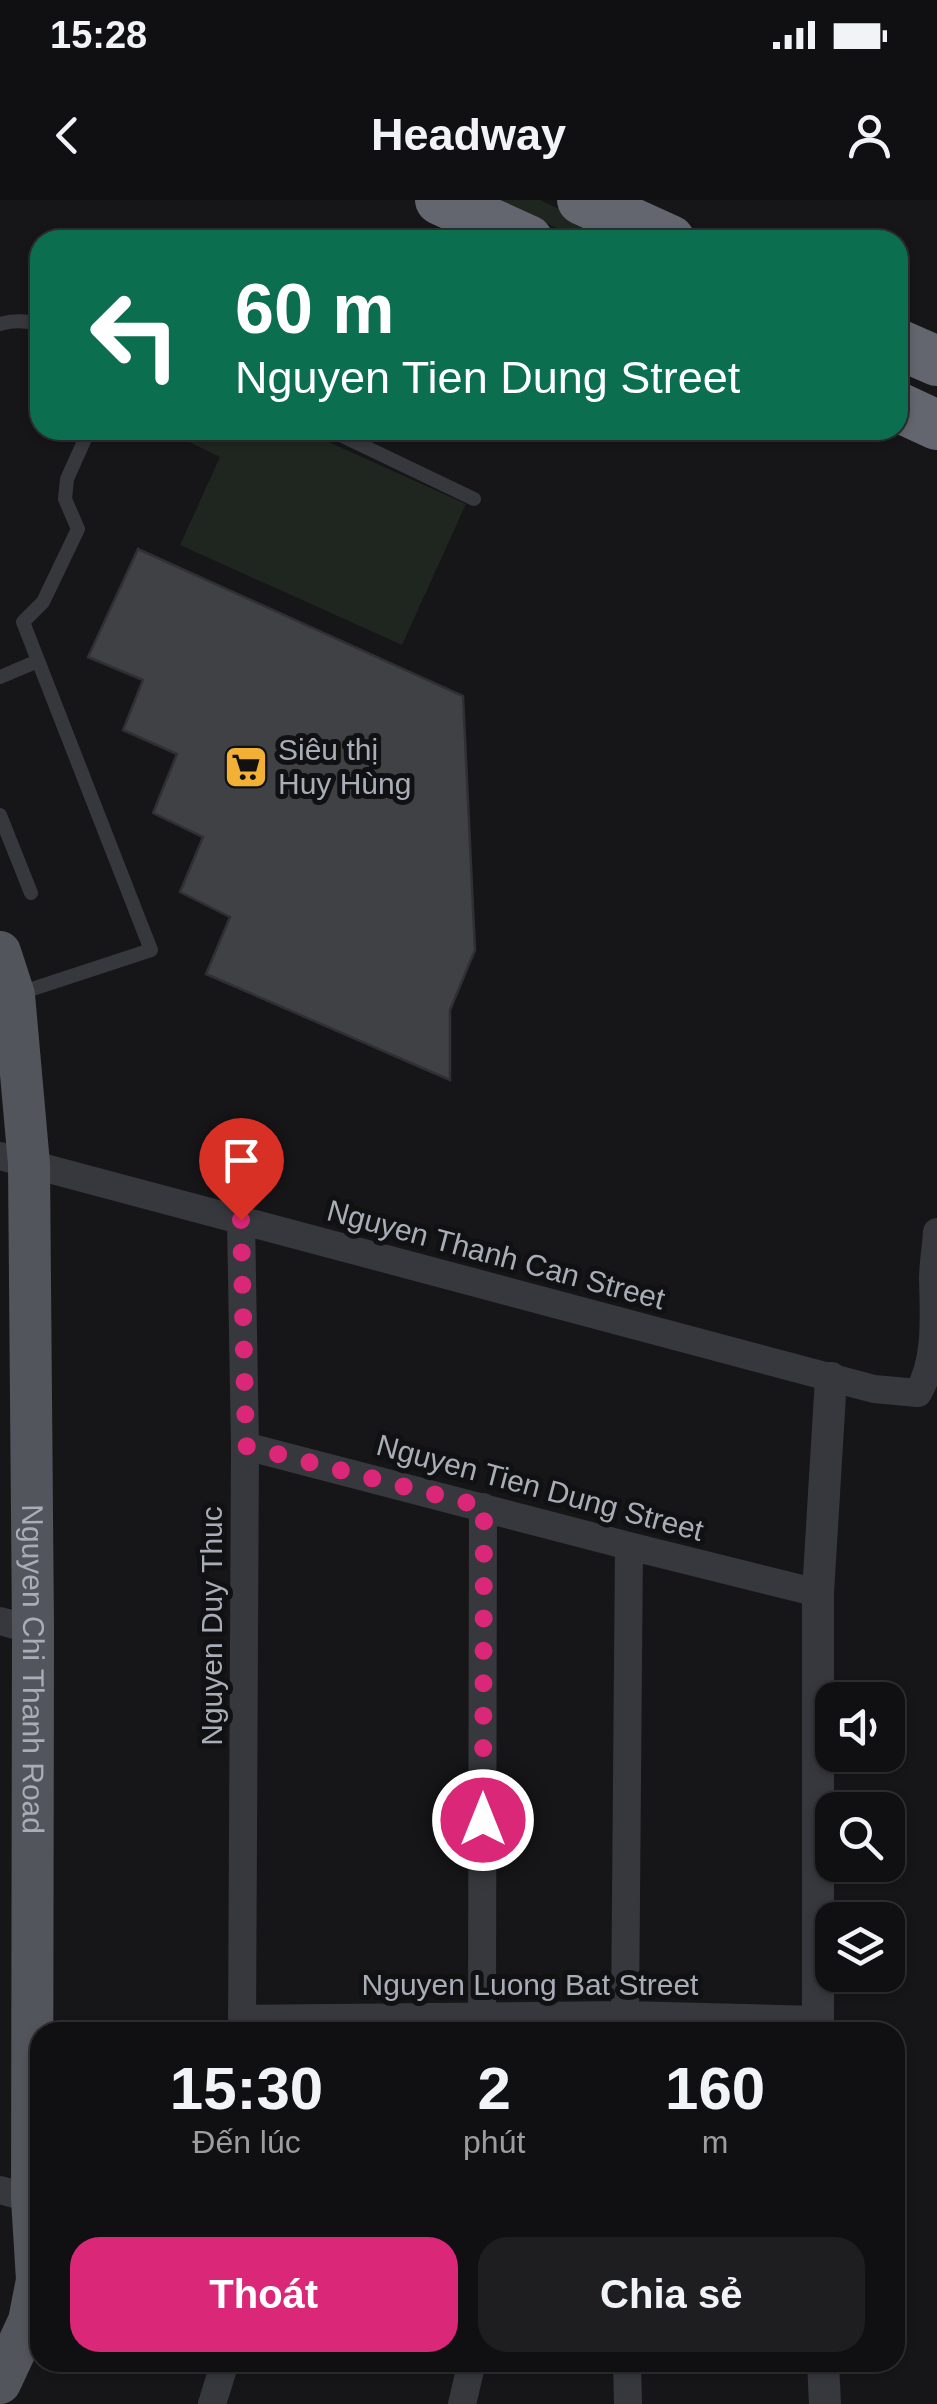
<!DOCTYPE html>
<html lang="vi">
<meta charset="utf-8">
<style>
:root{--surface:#101012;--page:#1e1e20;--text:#f1f3f6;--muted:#9c9d9f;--line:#303032;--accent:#db2777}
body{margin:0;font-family:Arial,sans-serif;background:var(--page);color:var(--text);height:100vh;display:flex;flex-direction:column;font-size:38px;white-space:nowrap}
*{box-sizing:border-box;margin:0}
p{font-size:32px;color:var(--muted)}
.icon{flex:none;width:55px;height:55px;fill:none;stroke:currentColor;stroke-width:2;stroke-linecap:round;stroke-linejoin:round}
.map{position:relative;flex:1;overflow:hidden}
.drawer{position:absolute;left:30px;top:1822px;width:875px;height:350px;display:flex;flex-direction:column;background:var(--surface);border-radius:30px;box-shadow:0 2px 8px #0004,0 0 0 2px var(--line)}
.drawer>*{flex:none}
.guide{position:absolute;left:30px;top:30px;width:878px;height:210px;border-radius:30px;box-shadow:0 2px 8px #0004,0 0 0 2px var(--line);background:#0b6e4f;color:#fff;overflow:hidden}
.controls{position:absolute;left:815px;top:1482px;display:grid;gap:20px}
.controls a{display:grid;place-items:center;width:90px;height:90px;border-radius:20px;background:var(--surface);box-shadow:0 2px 8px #0004,0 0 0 2px var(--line);font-size:50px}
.pin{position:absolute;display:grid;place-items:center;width:85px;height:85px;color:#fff;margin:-102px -42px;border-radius:50% 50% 50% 0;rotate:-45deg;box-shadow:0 0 10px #0007}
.pin .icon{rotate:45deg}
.me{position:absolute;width:110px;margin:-55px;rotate:0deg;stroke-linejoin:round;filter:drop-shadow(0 0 8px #0008)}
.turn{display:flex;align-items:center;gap:35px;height:210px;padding:0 40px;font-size:45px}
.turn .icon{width:130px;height:130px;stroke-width:2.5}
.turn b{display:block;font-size:70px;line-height:85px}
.eta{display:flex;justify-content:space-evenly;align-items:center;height:170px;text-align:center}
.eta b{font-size:60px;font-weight:600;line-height:70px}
.button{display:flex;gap:20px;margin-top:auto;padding:20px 40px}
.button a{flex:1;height:115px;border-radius:30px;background:var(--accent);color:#fff;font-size:40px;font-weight:600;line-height:115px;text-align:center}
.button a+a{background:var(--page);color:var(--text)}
.status{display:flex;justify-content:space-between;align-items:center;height:70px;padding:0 50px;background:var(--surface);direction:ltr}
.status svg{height:28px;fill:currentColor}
header{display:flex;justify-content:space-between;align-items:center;height:130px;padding:0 40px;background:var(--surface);font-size:45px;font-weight:600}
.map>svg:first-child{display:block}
.green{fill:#1e261f}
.building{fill:#404145;stroke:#303034;stroke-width:2.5}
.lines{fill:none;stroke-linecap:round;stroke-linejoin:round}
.service{stroke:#37383d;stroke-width:14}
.minor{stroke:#37383d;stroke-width:28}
.tertiary{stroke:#37383d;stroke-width:32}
.primary{stroke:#53555c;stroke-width:42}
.motorway{stroke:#63666e;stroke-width:50}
.route{stroke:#db2777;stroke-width:18;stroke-dasharray:0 32.4}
.labels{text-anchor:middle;stroke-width:10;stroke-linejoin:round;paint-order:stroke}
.poi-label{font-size:30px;fill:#a8adb8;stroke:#111113;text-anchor:start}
.street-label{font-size:30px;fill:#a8adb8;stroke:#111113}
</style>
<div class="status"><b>15:28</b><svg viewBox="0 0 49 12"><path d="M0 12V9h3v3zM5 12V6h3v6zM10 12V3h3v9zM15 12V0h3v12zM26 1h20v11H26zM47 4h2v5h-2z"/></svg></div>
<header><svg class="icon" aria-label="back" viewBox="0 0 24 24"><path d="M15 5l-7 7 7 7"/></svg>Headway<svg class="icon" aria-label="person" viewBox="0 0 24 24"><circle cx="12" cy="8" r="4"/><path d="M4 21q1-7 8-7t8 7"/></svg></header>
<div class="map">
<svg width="937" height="2204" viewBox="0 0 937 2204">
<rect width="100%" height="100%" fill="#161618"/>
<path class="green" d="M497,0H540L626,40H582Z
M170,230H302L466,304L402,445L180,345L220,257L169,232Z"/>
<path class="building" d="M138,349L463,496L475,750L450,810V880L206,774L230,717L180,692L203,637L153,613L177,554L123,530L143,480L88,457Z"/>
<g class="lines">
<path class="service" d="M0,124C14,120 26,120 40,125
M330,230L474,299
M0,477L38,461
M0,615L31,693
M20,793L151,750L23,422L43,402L78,329L65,299L67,279L89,230"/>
<path class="minor" d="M0,956L874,1189L918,1193C937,1160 934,1119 933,1079C933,1064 936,1048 937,1032
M241,1020L245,1246L242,1832
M245,1246L629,1346L818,1393
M0,1421L33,1430
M625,1815L629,1346
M482,1816L483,1307
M242,1819L625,1815L818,1820
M0,1990L32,1999
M627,2162L628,2204
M212,2204L225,2162
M462,2204L472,2162"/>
<path class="tertiary" d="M818,1832V1393L831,1178
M823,2162L825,2204"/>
<path class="primary" id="s1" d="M0,752L14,795L29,964L33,1430L32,1999L37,2080L29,2121L0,2183"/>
<path class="motorway" d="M440,0L528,40
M582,0L670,40
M898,144L937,161
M898,207L937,225"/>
</g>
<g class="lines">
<path class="route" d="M241,1020L246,1246L484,1307L483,1620"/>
</g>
<defs>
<g id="supermarket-square" transform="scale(2.25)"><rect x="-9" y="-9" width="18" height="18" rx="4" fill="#f2b134" stroke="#111113"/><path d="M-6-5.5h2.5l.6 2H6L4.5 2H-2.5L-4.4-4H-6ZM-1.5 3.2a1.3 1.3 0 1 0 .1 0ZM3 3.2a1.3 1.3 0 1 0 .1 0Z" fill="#111"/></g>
</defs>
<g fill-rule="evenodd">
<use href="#supermarket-square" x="246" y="567"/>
</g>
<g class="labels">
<g class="poi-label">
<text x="278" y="560">Siêu thị<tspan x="278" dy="34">Huy Hùng</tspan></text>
</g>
<g class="street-label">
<text transform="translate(496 1055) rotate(15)" y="10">Nguyen Thanh Can Street</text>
<text transform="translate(540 1288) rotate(15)" y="10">Nguyen Tien Dung Street</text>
<text transform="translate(212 1426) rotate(-90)" y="10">Nguyen Duy Thuc</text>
<text dy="10" stroke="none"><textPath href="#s1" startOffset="720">Nguyen Chi Thanh Road</textPath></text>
<text x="530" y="1795">Nguyen Luong Bat Street</text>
</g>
</g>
</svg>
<div class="controls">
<a><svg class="icon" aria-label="sound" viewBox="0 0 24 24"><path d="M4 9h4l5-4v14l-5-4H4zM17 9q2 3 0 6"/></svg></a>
<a><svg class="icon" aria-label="search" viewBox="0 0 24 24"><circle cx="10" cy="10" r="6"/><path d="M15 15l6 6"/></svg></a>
<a><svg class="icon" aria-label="layers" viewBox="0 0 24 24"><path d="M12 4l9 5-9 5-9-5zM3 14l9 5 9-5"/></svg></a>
</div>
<div class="pin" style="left:241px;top:1020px;background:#d93025"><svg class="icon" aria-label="arrive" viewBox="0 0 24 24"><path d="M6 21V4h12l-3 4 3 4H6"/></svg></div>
<svg class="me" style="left:483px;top:1620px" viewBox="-20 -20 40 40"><circle r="17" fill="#db2777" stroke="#fff" stroke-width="3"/><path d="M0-11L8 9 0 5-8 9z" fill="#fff"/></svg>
<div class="guide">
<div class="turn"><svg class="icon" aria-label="left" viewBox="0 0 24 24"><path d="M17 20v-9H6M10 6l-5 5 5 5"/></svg><div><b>60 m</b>Nguyen Tien Dung Street</div></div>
</div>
<section class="drawer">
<div class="eta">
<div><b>15:30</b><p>Đến lúc</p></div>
<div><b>2</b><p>phút</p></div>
<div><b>160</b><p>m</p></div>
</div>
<div class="button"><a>Thoát</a><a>Chia sẻ</a></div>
</section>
</div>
